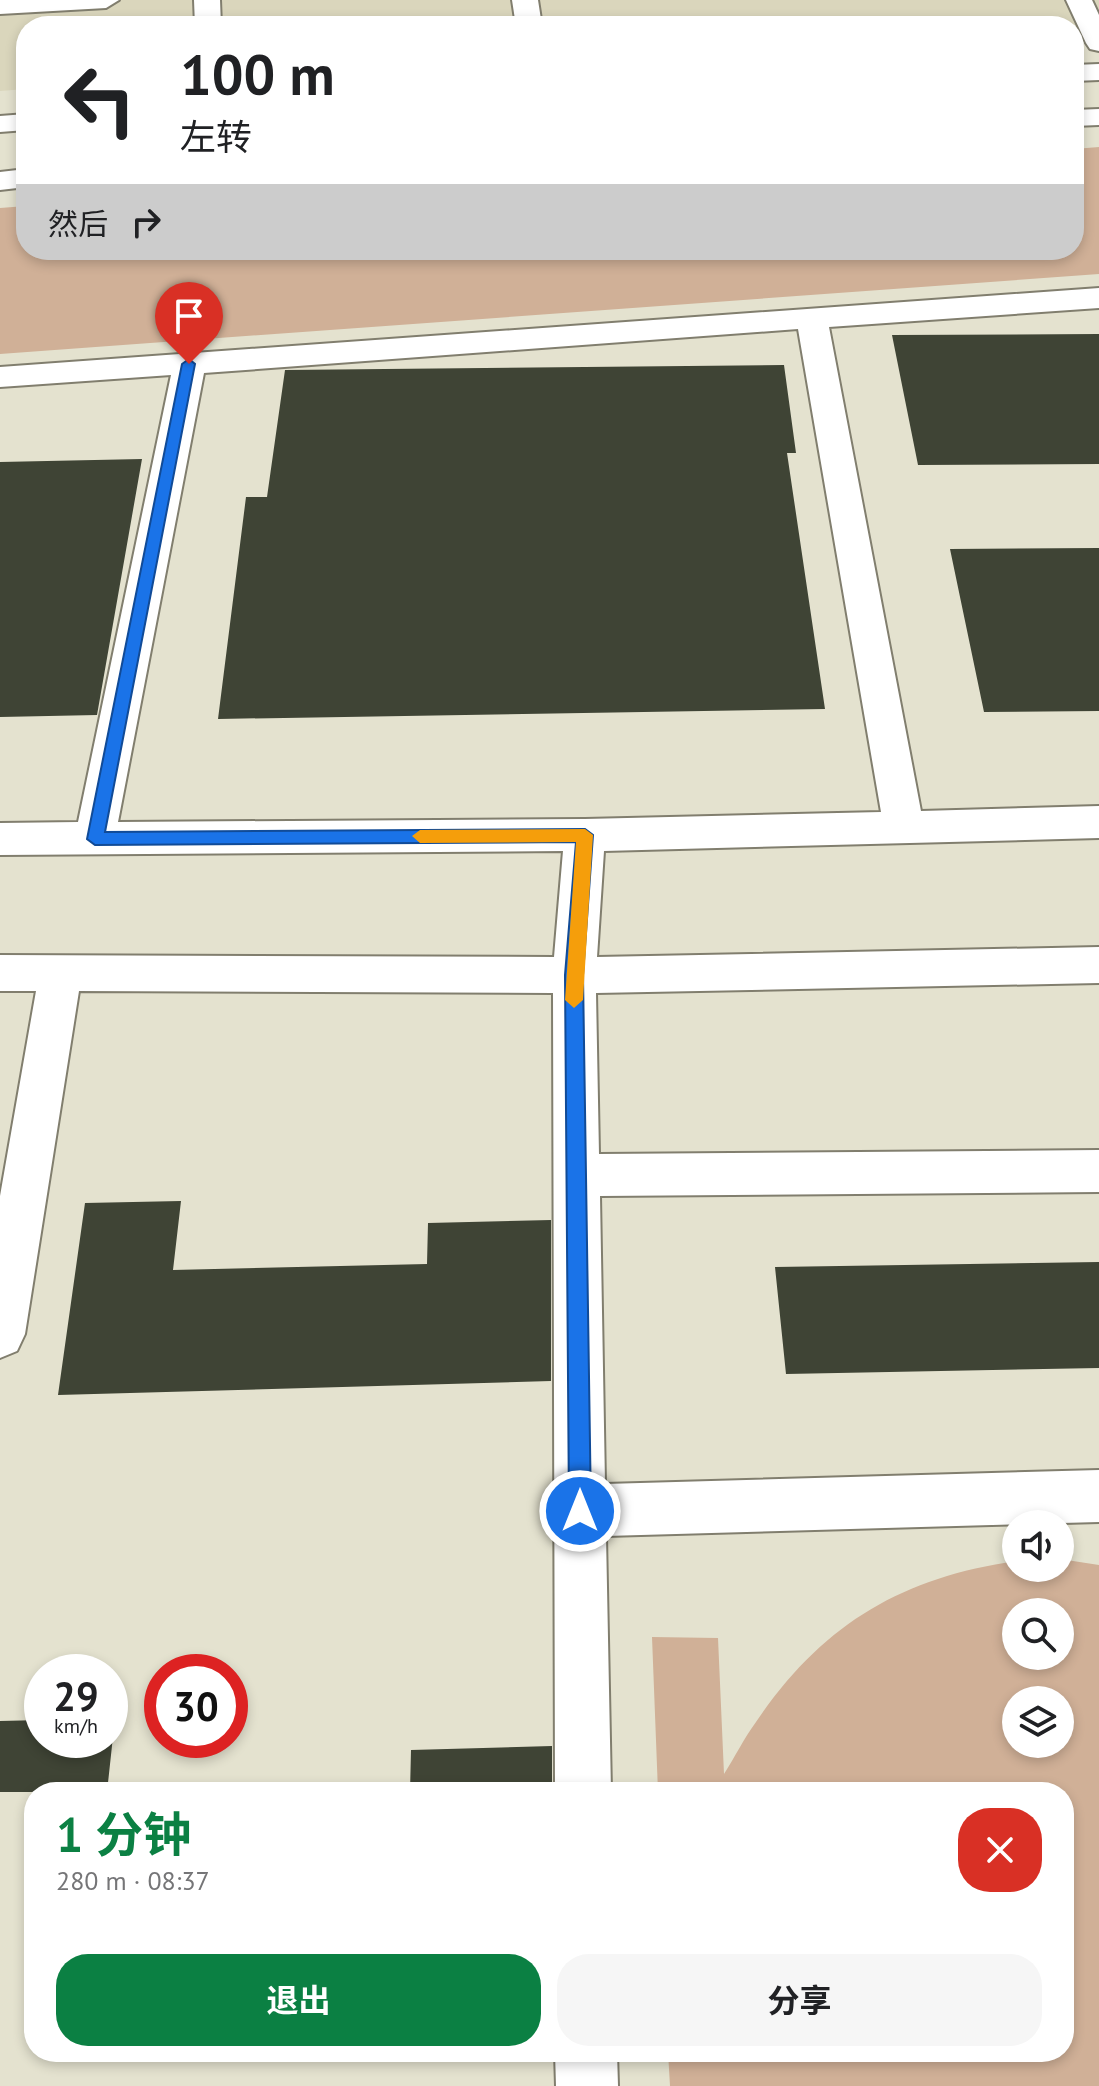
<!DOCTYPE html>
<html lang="zh">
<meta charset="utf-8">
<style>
:root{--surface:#fff;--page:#f6f6f6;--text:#202124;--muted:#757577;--accent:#0b8043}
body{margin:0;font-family:"PT Sans","Noto Sans SC",sans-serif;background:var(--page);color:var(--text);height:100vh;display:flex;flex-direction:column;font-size:30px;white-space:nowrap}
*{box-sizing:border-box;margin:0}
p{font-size:26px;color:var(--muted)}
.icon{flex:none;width:44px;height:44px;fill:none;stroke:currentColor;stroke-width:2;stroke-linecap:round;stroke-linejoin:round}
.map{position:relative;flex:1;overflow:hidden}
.panel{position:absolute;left:24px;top:1782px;width:1050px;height:280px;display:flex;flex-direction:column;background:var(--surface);border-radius:32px;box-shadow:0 4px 12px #0003}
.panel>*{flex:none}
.banner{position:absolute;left:16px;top:16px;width:1068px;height:244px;border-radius:32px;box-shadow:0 4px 12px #0003;background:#fff;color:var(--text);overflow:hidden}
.fabs{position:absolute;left:1002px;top:1510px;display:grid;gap:16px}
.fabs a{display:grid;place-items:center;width:72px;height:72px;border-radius:50%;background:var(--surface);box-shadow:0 4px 12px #0003;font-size:40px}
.speed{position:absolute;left:24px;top:1654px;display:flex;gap:16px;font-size:40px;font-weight:700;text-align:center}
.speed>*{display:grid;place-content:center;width:104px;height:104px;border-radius:50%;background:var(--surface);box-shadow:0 4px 12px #0003;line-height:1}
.speed small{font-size:20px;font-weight:400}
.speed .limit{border:12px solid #d22;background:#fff;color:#111}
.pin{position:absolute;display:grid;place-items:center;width:68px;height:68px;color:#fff;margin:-82px -34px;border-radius:50% 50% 50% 0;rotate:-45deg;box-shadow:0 0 8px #0007}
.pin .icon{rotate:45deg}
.me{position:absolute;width:88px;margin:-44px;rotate:0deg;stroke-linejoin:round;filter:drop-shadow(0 0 6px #0008)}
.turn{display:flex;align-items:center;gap:28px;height:168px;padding:0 32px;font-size:36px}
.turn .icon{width:104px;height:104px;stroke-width:2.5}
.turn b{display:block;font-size:56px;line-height:68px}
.then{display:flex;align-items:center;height:76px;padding:0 32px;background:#0003;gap:16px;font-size:30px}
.round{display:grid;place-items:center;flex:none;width:84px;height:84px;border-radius:32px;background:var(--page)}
.summary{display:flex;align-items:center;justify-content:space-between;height:136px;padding:0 32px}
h1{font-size:48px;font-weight:700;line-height:60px;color:var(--accent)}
.cta{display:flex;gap:16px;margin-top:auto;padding:16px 32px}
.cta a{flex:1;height:92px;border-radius:32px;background:var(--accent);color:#fff;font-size:32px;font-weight:700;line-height:92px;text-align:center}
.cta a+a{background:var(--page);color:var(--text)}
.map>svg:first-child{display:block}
.built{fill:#dad6bc}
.green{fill:#d0b097;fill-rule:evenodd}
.building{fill:#3f4435}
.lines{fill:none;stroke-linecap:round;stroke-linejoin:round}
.minor-casing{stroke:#817e6e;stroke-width:4}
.highway-casing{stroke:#817e6e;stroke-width:4}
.minor{fill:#fff;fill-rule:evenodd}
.highway{fill:#fff;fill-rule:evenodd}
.route{fill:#1a73e8;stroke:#114b97;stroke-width:2}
.slow{fill:#f59e0b}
</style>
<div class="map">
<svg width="1099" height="2086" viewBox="0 0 1099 2086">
<rect width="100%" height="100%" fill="#e4e2cf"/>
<path class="built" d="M0,0H1099V32L1074,33V26H26V89L0,91Z"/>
<path class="green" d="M1099,147V274L0,354V208L26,206V250H1074V149Z
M1060,1559L1099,1565V2086H670L668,2052H1064V1792H658L652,1637L718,1638L724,1774C735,1757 744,1738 756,1722C822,1625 900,1578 1016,1561V1568H1060ZM1016,1612H1060V1656H1016ZM1016,1700H1060V1744H1016Z"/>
<path class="building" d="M1099,334V464L918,465L892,335Z
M784,365L796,453H787L825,709L218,719L246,497H267L285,370Z
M142,459L97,715L0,717V462Z
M1099,548V711L984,712L950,549Z
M181,1201L173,1270L427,1264L428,1223L551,1220V1381L58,1395L85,1203Z
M1099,1262V1368L786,1374L775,1267Z
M110,1718H115L107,1792H0V1721L42,1720V1740H110Z
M552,1746V1792H410L411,1750Z"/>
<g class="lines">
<g class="minor-casing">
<path id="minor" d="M0,0H119L106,8L0,14Z
M194,0H220L221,26H195Z
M512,0H538L542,26H516Z
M1066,0H1092L1099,15V51L1090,49L1086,43Z
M1099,288V308L829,327L921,811L1099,806V838L604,851L597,957L1099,947V983L596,993L599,1154L1099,1150V1192L600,1196L605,1484L1099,1470V1522L606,1536L611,1792H555L553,993L79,991L25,1334L17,1351L0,1358V1196L36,991H0V955L554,957L563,851L0,855V823L78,822L171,375L0,387V367ZM798,329L881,812L585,819L118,822L204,373Z
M555,2052H617L618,2086H556Z"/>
</g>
<g class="highway-casing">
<path id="highway" d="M1099,64V80L1074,81V65Z
M1099,109V125L1074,126V110Z
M26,114V130L0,132V116Z
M26,169V187L0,190V172Z"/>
</g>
<use href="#minor" class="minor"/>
<use href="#highway" class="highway"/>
</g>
<path class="route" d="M189,359L195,364L105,832L585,829L593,835L583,975L591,1511L588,1518L580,1521L573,1518L569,1511L565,975L576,842L95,845L87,839L182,364Z"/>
<path class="slow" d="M585,829L593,835L583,1000L574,1008L565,1000L576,842L420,843L412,836L420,830Z"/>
</svg>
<div class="fabs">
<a><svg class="icon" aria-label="sound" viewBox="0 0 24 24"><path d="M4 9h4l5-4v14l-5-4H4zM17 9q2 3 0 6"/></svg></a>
<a><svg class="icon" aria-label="search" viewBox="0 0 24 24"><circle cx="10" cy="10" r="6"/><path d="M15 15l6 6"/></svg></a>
<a><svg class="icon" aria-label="layers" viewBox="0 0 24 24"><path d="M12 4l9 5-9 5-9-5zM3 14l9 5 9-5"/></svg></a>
</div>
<div class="speed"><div>29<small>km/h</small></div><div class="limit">30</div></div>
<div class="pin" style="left:189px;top:364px;background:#d93025"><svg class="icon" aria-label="arrive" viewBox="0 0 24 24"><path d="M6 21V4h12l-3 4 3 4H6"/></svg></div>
<svg class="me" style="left:580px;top:1511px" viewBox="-20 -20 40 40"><circle r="17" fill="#1a73e8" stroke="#fff" stroke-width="3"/><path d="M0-11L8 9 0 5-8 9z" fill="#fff"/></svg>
<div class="banner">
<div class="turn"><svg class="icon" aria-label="left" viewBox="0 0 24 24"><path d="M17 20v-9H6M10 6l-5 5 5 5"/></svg><div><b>100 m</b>左转</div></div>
<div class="then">然后<svg class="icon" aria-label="right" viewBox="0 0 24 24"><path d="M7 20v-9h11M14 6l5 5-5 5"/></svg></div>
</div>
<section class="panel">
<div class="summary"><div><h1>1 分钟</h1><p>280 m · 08:37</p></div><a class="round" style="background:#d93025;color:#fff"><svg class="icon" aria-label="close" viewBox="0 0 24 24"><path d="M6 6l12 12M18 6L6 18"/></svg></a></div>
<div class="cta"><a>退出</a><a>分享</a></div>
</section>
</div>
